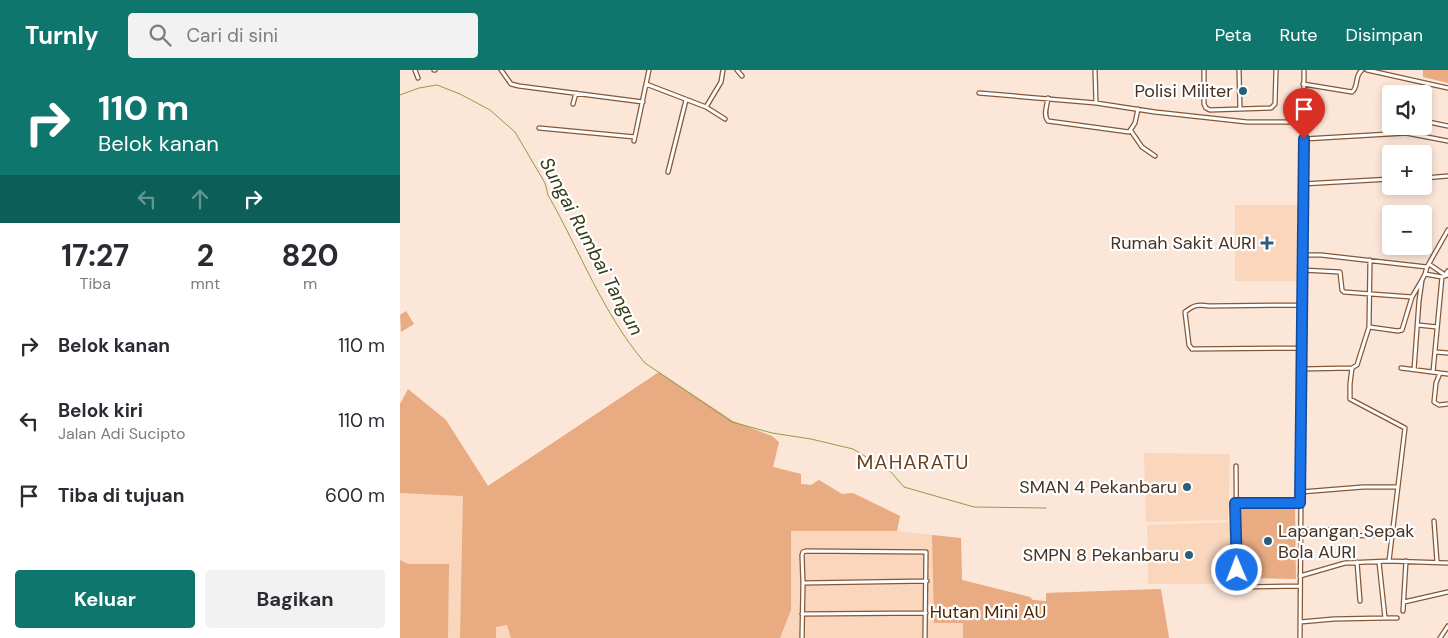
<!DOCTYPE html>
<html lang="id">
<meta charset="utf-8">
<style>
:root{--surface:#fff;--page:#f2f2f3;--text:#2b2b33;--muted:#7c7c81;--accent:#0f766e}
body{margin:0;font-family:"DM Sans",sans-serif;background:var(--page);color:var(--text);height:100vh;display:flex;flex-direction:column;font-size:19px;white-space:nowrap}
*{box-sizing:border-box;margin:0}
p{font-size:16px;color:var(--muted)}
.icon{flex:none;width:28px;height:28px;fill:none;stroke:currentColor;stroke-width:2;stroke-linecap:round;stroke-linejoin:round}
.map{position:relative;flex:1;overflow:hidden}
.sheet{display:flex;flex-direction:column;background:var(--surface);width:400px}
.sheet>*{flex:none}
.banner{background:#0f766e;color:#fff;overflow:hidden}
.buttons{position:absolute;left:982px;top:15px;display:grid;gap:10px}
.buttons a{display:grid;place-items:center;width:50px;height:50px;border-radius:5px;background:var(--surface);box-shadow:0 2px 8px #0003;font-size:25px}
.pin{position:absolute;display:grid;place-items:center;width:42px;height:42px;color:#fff;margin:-51px -21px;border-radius:50% 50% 50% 0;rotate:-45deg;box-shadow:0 0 5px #0007}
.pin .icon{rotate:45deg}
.me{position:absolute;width:55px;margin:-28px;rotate:359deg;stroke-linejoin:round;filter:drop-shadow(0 0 4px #0008)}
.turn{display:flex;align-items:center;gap:18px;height:105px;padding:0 15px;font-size:22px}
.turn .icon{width:65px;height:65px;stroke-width:2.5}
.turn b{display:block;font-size:35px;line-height:42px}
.lanes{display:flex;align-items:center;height:48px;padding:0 15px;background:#0003;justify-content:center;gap:25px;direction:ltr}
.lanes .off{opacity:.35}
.eta{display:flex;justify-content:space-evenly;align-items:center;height:85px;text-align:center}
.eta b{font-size:30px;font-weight:700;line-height:35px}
.button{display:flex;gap:10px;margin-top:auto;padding:10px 15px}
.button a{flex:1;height:58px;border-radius:5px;background:var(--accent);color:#fff;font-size:20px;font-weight:700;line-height:58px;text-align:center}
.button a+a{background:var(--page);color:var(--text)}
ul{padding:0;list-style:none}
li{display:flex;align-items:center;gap:15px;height:75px;padding:0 15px}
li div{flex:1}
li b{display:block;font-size:19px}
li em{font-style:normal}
header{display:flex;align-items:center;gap:30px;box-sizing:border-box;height:70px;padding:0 25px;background:var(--accent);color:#fff}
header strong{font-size:24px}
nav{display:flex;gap:28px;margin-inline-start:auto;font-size:18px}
.search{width:350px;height:45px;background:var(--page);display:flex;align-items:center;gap:12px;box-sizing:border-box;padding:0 18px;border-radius:5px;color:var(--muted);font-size:19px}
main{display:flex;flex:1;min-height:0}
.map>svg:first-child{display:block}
.built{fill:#fad6bd}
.green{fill:#e8ab82}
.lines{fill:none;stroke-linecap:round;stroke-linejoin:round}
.stream{stroke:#909b4d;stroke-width:1}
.minor-casing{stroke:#865736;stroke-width:5.5}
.minor{stroke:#fff;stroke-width:3}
.route-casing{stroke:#114b97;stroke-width:12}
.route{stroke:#1a73e8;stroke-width:9}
.poi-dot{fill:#2a5e7a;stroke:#fff;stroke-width:2}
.labels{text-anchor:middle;stroke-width:4.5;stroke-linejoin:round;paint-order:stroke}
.poi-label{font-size:18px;fill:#473223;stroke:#fff;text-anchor:end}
.park-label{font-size:18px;fill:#4e2300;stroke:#fff}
.water-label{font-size:19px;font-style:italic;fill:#363b18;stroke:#fff}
.quarter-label{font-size:20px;letter-spacing:1px;fill:#6b3f1d;stroke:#fff}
</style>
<header>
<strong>Turnly</strong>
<div class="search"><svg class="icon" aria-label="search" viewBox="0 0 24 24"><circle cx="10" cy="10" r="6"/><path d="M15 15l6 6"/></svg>Cari di sini</div>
<nav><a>Peta</a><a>Rute</a><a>Disimpan</a></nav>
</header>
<main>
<section class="sheet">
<div class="banner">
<div class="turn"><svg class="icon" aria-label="right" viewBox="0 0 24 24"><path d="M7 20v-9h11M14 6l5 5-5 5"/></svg><div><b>110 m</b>Belok kanan</div></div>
<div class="lanes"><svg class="icon off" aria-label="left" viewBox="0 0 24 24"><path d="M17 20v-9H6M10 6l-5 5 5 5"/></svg><svg class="icon off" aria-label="ahead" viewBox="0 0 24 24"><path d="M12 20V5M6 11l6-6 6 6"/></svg><svg class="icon" aria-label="right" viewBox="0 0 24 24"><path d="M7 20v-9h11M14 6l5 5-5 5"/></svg></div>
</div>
<div class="eta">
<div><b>17:27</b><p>Tiba</p></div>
<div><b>2</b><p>mnt</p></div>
<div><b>820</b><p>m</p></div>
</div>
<ul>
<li><svg class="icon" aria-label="right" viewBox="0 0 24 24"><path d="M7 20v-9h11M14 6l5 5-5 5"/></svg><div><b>Belok kanan</b></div><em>110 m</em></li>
<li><svg class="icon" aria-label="left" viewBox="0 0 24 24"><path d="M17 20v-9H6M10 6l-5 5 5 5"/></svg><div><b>Belok kiri</b><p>Jalan Adi Sucipto</p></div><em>110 m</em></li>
<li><svg class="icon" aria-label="arrive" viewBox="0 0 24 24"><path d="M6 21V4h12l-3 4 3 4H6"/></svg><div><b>Tiba di tujuan</b></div><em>600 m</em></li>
</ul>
<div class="button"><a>Keluar</a><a>Bagikan</a></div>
</section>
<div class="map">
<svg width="1048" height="568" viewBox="0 0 1048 568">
<rect width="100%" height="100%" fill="#fce6d8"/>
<path class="built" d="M835,135H899V211H835Z
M259,302L333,351L372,366L379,372L373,397L401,404V414L411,415L419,410L442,424L453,423L500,446L497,461L561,468L562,510L630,527L633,530L646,531V523L761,519L769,568H0V334L8,319L46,350L88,416Z
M744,383L830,384L828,450L746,452Z
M832,452L830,514H748L747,455Z"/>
<path class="green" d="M1023,0H1048V13L1023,7Z
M6,241L14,254L1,262L0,245Z
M259,302L333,351L372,366L379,372L373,397L401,404V414L411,415L419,410L442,424L453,423L500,446L497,461H391V540L380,568H111L107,555L96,557V568H60L63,426L0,423V334L8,319L46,350L88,416Z
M841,434H895L896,509L841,508Z
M532,465L561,468L562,510L630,527L633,530L646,531V523L761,519L769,568H563V553H534Z
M0,490L8,494H49L48,568H0Z"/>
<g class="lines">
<path class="stream" d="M0,25L19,18L37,15L60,24L90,40L115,62L145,113L148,125C180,181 203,244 245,293L332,352L372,363L411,369L453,379L490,401L504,417L574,437L646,438"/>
<g class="minor-casing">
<path id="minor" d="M15,0L18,8
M34,0H35
M101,0L111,14L119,16L243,32
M337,0L342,6
M695,0L696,33
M804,0V34L806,38L810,40L871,38L875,34L876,0
M839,0L840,39
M967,0L1048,18
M246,14L306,37L325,49
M903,14L952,22C959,17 954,6 962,0
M579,23L696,33L755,42L847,52H904
M648,28C647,36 643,45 648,51L729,62L735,53L738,39
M173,34L176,23
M306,37L321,12L323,0
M1024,51L1048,56
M139,58L235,67
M731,61L742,77L755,86
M904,69L1006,63L1048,71
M234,71L249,0
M268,102L286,30
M1024,108L1048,106
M902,114L991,109
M902,185H921L1027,197L1048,160
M1029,194L1045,205L1048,201
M1027,197L1025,204L1042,207L1048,205
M902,200L940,202L942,220L944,222L1012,227L1022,210
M902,235L809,236C798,234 794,235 785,242L789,275L792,279L902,278
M1018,255L1037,257
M969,257L970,190
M1036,282L1048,283
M952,298L957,295L969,257L998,261L1002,260L1012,227
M1001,298L1040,303
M902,299L952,298L950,314V329L1005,358L989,491
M1014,300L1019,231L1022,210L1025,204
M1033,302L1042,207
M1048,304L1040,303L1036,313L1034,332L1039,335L1048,334
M836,396L837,517L900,516
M901,422L963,417H998
M835,433H901
M1034,451L1037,492
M900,460H928L935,462L942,466L992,465
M957,492L960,531
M900,506L945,493L989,491L1048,493
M403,513L527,511
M1004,532L1048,522
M1003,541L1006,491
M402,544L526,543
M985,548H997
M900,552L934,549L985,548L979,492
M402,568L403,513L402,485L403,482L406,481L526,482L525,568
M900,568L904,0
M1040,568L1048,556"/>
</g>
<use href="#minor" class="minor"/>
</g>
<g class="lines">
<g class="route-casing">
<path id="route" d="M837,500L835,433H900L904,69"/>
</g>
<use href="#route" class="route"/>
</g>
<g class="poi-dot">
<circle cx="843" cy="21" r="5"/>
<path d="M864.5 165.5h5v5h5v5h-5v5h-5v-5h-5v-5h5z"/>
<circle cx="787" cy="417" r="5"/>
<circle cx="868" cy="471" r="5"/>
<circle cx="789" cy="485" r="5"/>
</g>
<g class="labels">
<g class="poi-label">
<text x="833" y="27">Polisi Militer</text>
<text x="856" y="179">Rumah Sakit AURI</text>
<text x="777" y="423">SMAN 4 Pekanbaru</text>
<text x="878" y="467" text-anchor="start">Lapangan Sepak<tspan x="878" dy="21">Bola AURI</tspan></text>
<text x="779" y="491">SMPN 8 Pekanbaru</text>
</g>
<g class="park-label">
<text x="588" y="548">Hutan Mini AU</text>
</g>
<g class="water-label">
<text transform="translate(192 176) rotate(62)" y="7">Sungai Rumbai Tangun</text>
</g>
<g class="quarter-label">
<text x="513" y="399">MAHARATU</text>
</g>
</g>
</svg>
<div class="buttons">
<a><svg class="icon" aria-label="sound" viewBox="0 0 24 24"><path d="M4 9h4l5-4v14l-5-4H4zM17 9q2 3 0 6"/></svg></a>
<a>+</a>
<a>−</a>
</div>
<div class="pin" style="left:904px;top:69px;background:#d93025"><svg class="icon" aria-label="arrive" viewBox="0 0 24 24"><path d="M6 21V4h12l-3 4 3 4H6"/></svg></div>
<svg class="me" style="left:837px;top:500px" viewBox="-20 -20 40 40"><circle r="17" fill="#1a73e8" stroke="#fff" stroke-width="3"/><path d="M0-11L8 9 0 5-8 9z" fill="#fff"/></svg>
</div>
</main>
